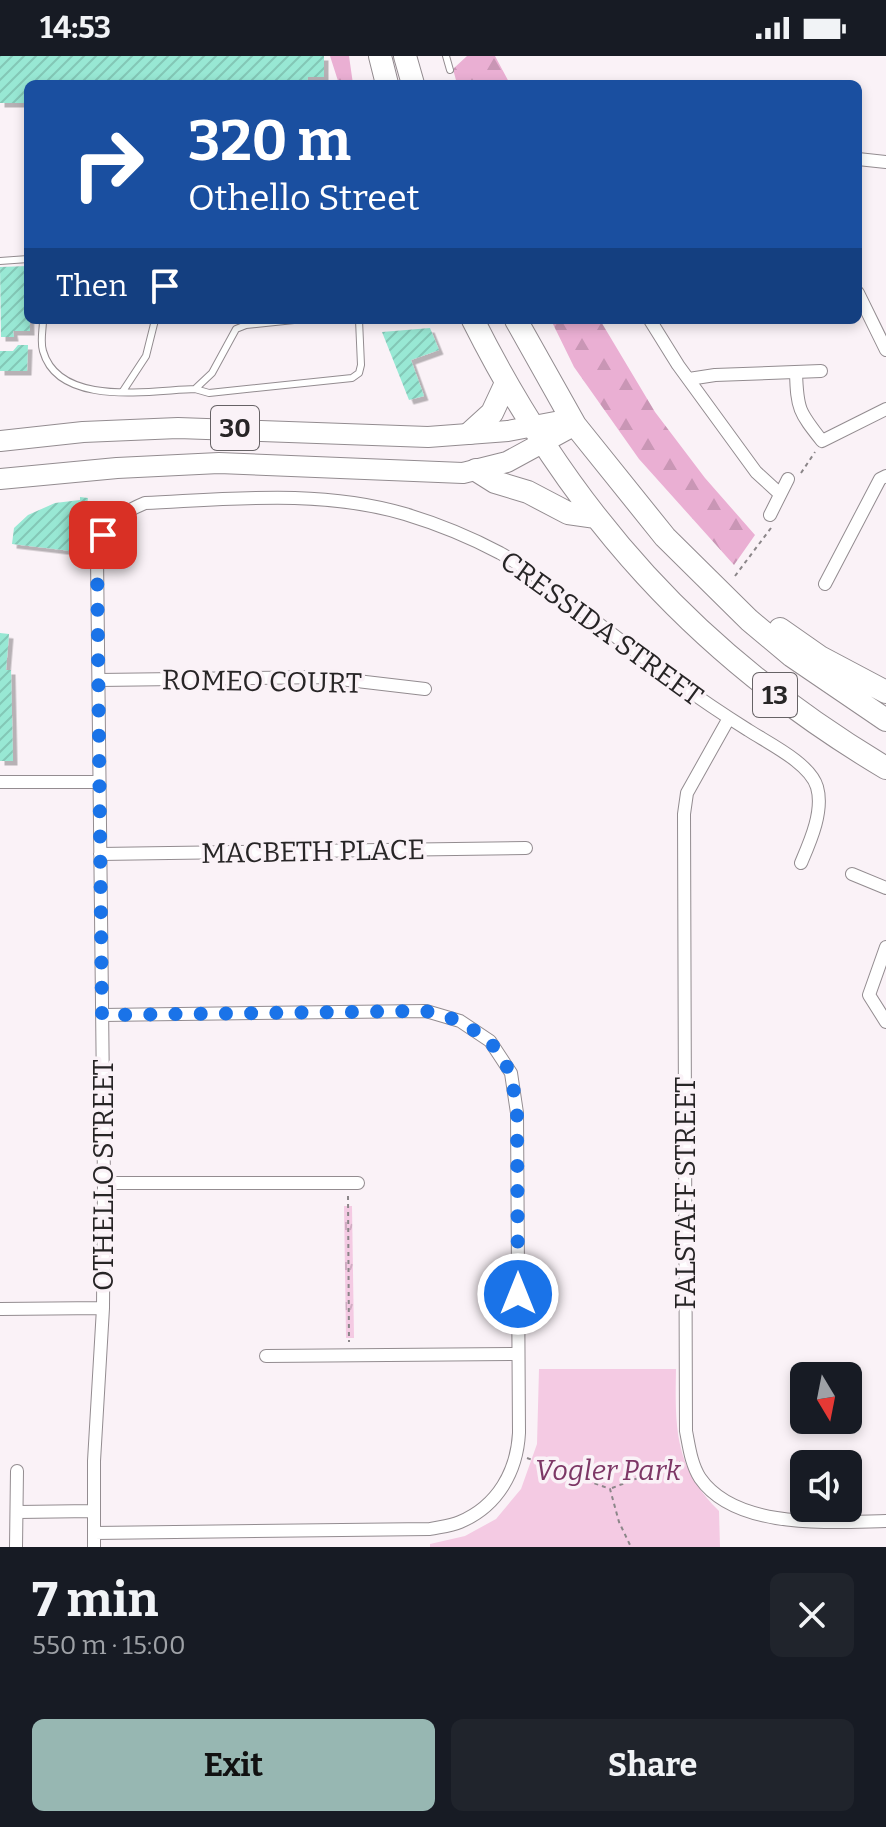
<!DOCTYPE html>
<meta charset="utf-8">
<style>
:root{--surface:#171b24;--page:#20242c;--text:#f1f3f6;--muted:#9ea1a6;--accent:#97b7b2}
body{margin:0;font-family:Bitter,serif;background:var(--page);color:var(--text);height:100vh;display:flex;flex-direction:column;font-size:30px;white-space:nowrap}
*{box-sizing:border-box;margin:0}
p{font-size:26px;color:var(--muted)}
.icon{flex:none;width:44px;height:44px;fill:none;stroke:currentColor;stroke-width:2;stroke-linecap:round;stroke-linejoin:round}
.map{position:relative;height:1491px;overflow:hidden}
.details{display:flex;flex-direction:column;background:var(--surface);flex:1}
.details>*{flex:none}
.hud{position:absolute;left:24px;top:24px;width:838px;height:244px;border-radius:12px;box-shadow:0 4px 12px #0003;background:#1a4fa0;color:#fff;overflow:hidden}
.needle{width:52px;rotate:170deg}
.buttons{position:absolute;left:790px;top:1306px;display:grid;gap:16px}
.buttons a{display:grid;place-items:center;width:72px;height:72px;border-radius:12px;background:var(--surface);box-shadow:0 4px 12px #0003;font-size:40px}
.pin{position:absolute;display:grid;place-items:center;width:68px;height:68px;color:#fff;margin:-34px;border-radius:16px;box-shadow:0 4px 12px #0006}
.me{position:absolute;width:88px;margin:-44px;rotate:0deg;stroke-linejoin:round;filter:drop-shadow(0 0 6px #0008)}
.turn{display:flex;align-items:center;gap:28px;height:168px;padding:0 32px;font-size:36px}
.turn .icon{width:104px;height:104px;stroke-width:2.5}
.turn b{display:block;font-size:56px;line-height:68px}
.then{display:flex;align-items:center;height:76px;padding:0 32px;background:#0003;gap:16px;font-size:30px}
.round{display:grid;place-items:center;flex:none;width:84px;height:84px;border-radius:12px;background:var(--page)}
.summary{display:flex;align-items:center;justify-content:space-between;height:136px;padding:0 32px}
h1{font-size:48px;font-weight:700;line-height:60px}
.cta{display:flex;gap:16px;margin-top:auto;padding:16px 32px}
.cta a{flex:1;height:92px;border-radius:12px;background:var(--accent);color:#111;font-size:32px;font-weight:700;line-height:92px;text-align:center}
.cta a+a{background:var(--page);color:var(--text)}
.status{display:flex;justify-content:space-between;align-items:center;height:56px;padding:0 40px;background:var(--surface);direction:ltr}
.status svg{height:22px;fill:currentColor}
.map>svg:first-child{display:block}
.grass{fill:url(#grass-tufts)}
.forest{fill:url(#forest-firs)}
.park{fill:#f4cae3}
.building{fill:url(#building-hatch);filter:url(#shadow)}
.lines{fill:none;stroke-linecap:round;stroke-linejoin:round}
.lane-casing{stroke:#938c90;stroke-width:8}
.street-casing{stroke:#938c90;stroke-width:14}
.primary-casing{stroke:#938c90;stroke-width:22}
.highway-casing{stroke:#938c90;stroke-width:24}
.path{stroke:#8b8689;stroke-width:2;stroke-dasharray:4 4;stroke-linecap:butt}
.lane{stroke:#fff;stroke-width:6}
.street{stroke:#fff;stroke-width:12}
.primary{stroke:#fff;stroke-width:20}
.highway{stroke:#fff;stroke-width:22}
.route{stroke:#1a73e8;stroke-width:14;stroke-dasharray:0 25.2}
.labels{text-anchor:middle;stroke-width:7;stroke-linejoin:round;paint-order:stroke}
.shield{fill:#faf2f7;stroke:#666265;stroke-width:2}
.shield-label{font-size:26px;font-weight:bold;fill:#272526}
.street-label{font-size:28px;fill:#272526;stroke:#faf2f7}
.park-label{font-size:28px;font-style:italic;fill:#7d3766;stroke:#faf2f7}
</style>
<div class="status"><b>14:53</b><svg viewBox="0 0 49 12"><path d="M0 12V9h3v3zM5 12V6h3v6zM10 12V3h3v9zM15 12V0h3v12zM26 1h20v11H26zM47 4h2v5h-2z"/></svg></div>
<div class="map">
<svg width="886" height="1491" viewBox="0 0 886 1491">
<defs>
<pattern id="grass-tufts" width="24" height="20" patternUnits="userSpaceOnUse" patternTransform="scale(2)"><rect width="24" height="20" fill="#f4cae3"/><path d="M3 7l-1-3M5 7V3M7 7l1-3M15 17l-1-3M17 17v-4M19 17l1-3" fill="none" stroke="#d1adc3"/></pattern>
<pattern id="forest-firs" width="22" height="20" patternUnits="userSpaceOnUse" patternTransform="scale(2)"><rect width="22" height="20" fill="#eaafd3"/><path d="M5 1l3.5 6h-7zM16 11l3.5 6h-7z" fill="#c996b5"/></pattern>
<pattern id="building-hatch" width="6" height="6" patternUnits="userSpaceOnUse" patternTransform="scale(2)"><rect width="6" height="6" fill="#98e8d4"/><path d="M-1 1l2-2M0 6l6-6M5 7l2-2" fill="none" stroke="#83c7b6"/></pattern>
<filter id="shadow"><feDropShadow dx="4.5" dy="4.5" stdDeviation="0" flood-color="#0004"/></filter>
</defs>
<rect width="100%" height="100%" fill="#faf2f7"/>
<path class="grass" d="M344,1150H352L354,1282H346Z"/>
<path class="forest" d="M330,0H349L353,28H339Z
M467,0H495L510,28H457L453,13Z
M551,264H600L655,356L705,422L755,479L734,509L639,403L574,311Z"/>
<path class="park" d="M539,1313H676C675,1372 674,1411 719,1455L720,1491H430V1488L465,1480L496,1463L521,1433L537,1388Z"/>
<path class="building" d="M0,0H324V21H308L307,28H28V47H0Z
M28,210L30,275H13L14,281H1L0,211Z
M430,272L439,294L411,304L424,340L409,344L382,276Z
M18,289H28L27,315H0V295H13Z
M80,441L88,442L80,496L12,488L14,472L28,459L55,447L80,444Z
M0,577L9,578L6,614H11L13,705H0Z"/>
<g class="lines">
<g class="lane-casing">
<path id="lane" d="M446,0L450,14
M0,205L28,203
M43,264C43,274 40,285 43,295C59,352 152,334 195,333L209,337L352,322L359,317L361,309L359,264
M195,333L212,317L236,273L246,269L294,264
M123,335L146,300L155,264"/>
</g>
<g class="street-casing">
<path id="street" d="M858,103L886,106
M858,237L886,294
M650,264L678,309L756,416L780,438
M796,316C797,353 799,356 822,385L886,353
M689,323L715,319L821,315
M770,459L788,423
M825,528L880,423L886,420
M99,624L323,621L425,633
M729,662L687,737L684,758L686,1375C689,1390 691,1408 700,1422C736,1474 831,1466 886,1465
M0,726H98
M100,798L526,792
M852,818L886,832
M886,891L869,939L886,966
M104,1127H358
M0,1253L103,1252
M266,1300L518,1298
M18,1456L93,1455
M94,1477L430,1473C439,1471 451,1470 460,1466C498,1450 517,1415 519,1377L517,1057L511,1017L490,985L460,965L426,955L102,959
M16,1491L17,1415
M94,1491V1405L103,1252L104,1127L97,500C106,470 116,459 145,447C232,443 320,433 405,458C438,468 470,481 500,497C532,515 561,539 590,561C641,600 693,640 748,674C768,687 810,707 817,731C824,755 810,786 801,807"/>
</g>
<g class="primary-casing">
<path id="primary" d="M0,385L83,376L178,372L428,381L508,375L571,363
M0,423L117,412L219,407L463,417L507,406L575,369"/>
</g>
<g class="highway-casing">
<path id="highway" d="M380,0L387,28
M405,0L413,28
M473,264C571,459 698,600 886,712
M516,264L575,369L665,481L749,564L792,600L886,664
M470,377L492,357L506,327
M476,414L495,426L528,436L568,457L596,461
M780,573L820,601L886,636"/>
</g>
<path class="path" d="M801,417L815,396
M735,520L771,472
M348,1140L349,1286
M527,1402L610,1433L619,1466L631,1491
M612,1432L680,1406"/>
<use href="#lane" class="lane"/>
<use href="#street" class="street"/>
<use href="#primary" class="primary"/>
<use href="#highway" class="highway"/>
</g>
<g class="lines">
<path class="route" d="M103,479L97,500L102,959L426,955L460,965L490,985L511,1017L517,1057L518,1238"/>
</g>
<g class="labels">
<g class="shield">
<rect x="211" y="350" width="48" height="44" rx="6"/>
<rect x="753" y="617" width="44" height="44" rx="6"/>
</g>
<g class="shield-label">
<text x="235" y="381">30</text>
<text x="775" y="648">13</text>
</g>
<g class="street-label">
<text transform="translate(602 572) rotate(36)" y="10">CRESSIDA STREET</text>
<text transform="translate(262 625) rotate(1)" y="10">ROMEO COURT</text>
<text transform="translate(313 795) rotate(-1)" y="10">MACBETH PLACE</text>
<text transform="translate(103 1119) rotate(-90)" y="10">OTHELLO STREET</text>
<text transform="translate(685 1137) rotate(-90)" y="10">FALSTAFF STREET</text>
</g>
<g class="park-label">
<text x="608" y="1424">Vogler Park</text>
</g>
</g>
</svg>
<div class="buttons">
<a><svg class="needle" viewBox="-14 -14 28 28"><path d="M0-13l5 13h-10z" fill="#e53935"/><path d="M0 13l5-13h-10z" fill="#9ea1a6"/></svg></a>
<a><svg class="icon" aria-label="sound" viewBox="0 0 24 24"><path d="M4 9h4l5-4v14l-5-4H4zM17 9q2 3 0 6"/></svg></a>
</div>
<div class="pin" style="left:103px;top:479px;background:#d93025"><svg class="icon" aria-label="arrive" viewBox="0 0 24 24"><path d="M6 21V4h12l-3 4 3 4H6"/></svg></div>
<svg class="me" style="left:518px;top:1238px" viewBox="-20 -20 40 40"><circle r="17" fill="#1a73e8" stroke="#fff" stroke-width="3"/><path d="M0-11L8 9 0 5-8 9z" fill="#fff"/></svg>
<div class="hud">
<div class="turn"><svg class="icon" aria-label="right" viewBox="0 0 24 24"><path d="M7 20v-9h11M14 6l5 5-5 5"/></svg><div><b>320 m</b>Othello Street</div></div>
<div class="then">Then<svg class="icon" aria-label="arrive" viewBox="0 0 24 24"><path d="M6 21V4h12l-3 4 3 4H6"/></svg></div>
</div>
</div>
<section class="details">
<div class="summary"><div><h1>7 min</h1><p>550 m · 15:00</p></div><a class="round"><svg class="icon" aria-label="close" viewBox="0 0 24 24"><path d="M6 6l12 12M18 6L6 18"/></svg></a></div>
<div class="cta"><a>Exit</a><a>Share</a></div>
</section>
